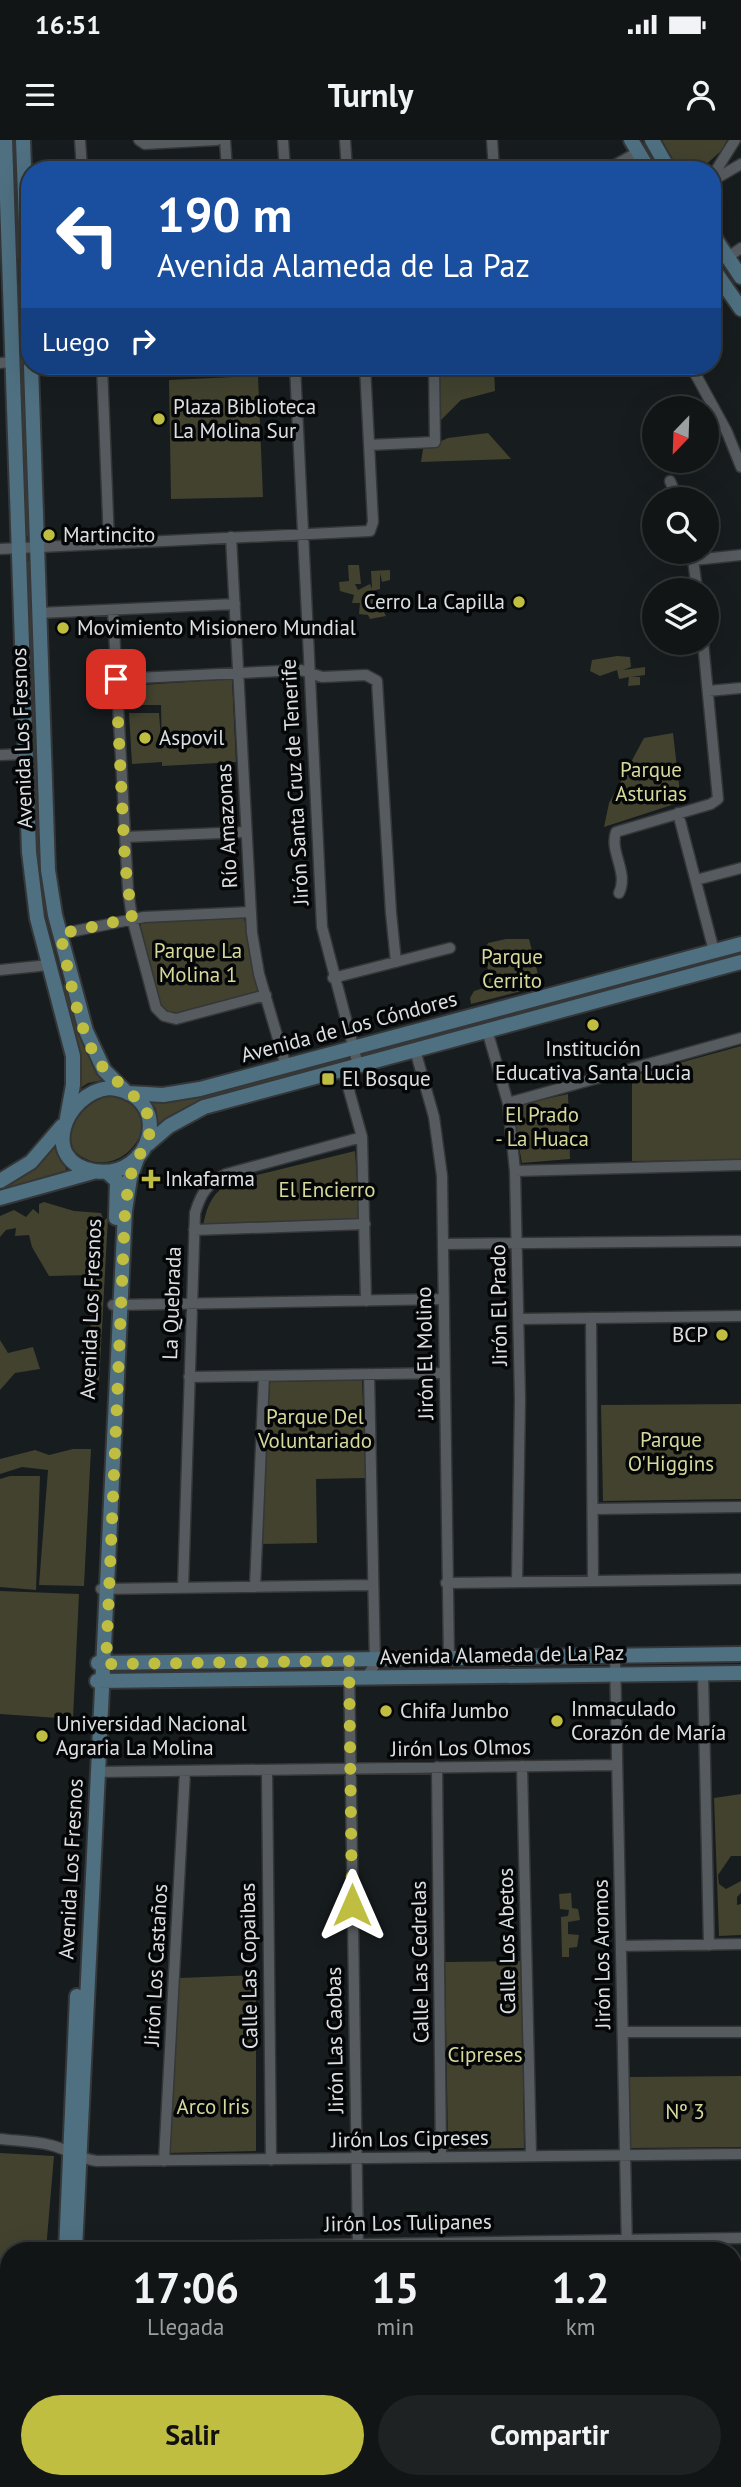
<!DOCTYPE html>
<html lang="es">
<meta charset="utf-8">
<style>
:root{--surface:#111516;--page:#1e2223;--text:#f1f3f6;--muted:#9c9fa1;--line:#303435;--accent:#bfbe41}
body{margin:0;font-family:"PT Sans",sans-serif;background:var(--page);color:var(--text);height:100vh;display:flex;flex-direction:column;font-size:26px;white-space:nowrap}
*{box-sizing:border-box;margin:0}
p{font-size:23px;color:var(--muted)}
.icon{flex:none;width:38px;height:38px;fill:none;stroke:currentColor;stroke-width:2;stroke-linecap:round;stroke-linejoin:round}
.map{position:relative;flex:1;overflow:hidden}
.panel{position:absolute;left:0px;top:2102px;width:742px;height:247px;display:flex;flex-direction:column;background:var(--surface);border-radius:28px 28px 0 0;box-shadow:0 7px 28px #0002,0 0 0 2px var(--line)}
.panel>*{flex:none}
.hud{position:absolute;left:21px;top:21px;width:700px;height:214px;border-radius:28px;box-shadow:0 7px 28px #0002,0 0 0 2px var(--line);background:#1a4fa0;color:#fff;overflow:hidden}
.needle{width:46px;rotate:203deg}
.buttons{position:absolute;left:642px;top:256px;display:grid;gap:14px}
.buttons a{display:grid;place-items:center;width:77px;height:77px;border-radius:50%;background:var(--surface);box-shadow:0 7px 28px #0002,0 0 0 2px var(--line);font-size:35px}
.pin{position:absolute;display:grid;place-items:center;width:60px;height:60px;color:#fff;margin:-30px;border-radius:14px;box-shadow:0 4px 10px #0006}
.me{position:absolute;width:77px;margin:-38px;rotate:0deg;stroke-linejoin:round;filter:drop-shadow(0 0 5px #0008)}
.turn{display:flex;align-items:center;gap:24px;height:147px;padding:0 21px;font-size:32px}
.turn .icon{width:91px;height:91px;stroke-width:2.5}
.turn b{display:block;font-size:49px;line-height:60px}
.then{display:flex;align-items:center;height:66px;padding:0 21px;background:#0003;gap:14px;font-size:26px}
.eta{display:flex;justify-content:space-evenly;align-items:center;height:119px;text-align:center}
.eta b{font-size:42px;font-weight:700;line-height:49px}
.cta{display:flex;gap:14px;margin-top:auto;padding:14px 21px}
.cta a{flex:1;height:80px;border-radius:42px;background:var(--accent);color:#111;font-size:28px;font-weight:700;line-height:80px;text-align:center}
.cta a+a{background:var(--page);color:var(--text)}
.status{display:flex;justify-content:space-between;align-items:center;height:49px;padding:0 35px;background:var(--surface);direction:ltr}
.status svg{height:19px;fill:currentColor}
header{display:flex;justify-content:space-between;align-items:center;height:91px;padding:0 21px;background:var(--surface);font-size:32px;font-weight:700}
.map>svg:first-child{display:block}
.green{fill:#42422f}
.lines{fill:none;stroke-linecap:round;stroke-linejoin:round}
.street-casing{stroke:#343638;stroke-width:13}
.secondary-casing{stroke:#343638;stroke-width:18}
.street{stroke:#565b5f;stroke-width:10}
.secondary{stroke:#4e7081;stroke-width:14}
.route{stroke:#bfbe41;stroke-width:12;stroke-dasharray:0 21.6}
.poi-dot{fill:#bfbe41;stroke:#050607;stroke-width:2.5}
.labels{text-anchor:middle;stroke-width:7;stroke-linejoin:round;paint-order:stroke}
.poi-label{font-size:21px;fill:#dde0e2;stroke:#050607;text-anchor:start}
.street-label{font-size:21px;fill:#dde0e2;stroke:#050607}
.park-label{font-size:21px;fill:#d7d89b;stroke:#050607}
</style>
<div class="status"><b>16:51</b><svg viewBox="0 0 49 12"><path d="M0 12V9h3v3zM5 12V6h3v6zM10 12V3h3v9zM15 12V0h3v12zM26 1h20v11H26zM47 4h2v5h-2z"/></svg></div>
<header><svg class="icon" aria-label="menu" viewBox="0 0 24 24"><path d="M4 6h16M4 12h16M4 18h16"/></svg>Turnly<svg class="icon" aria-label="person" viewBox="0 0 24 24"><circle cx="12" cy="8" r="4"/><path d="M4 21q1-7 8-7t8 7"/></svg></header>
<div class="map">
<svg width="741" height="2347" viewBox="0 0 741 2347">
<rect width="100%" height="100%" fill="#171c1e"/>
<path class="green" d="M9,0H18L22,117L14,121Z
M662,0H727L722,10L700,30H679Z
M20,160L24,163L31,390L28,396H24L17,161Z
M439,226H494L495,251L461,260L441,280Z
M258,236L263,357L171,359L169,240Z
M488,293L511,319L421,322L423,309L448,298Z
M28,421L31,423L50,775L36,745L25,422Z
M348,425H359L361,444H355L358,450L370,444L372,449L371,431L390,430V440L382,442L380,433V449L372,451L386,476L370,479L368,475L359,474L360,463H352L354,455L340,451L339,442L349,441Z
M617,516L630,517L631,527L623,530L645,527V535L631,537H640V545L628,546L629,537L619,539L617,530L600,536L590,531L592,520Z
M232,539L236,622L162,626V622L132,624L129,573H159L162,612L161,565H126V546Z
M673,593L681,662L604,687L609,663L644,598Z
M244,778L259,848L256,854L173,876L161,870L140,783Z
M506,799H529L541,846L471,864L470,858L474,851L487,847L489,839L485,809L488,803Z
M741,808V818L362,919L360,917V912Z
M64,827L108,939L88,943L76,951L64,863Z
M741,906V1020L632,1021V936Z
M344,915L347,924L158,989L156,969L149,959Z
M568,954L570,1019L522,1023L512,970L514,966Z
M108,956C177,964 128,1042 84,1018C51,1001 84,961 108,956Z
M56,1006L67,1031L0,1051V1048L31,1030Z
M355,1011L360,1080L203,1086C207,1065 213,1051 233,1041Z
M44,1062L74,1071L101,1073L104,1081L108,1077L99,1243L91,1237L90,1135L49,1136L32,1107L29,1095L15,1096L16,1088L6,1090L0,1097V1076L14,1070L26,1077L33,1069L39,1074V1064Z
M0,1200L8,1213L33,1207L40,1229L15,1233L0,1250Z
M362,1240L366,1338L316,1339L317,1403L261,1404L270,1242Z
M741,1264V1359L603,1361L601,1265Z
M73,1309H91L84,1446L39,1445L48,1330L22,1327L0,1334V1319L35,1310L49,1315Z
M10,1336H40L36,1450L0,1447V1339Z
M0,1451L79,1454L73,1579L0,1574Z
M741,1654V1716H731L718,1735L719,1744L726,1749L741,1741V1753L737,1757V1765L741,1764V1795L719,1796L714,1658Z
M571,1753L572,1768L578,1769L580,1780L568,1782V1794L579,1795L577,1807L569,1808V1817H562L561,1777L568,1776L569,1770L560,1769L559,1754Z
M522,1821L524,2008L448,2009L445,1822Z
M256,1835V2011L168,2013L179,1838Z
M741,1936V2007L629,2008L628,1937Z
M0,2013L54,2016L46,2110H9V2265L0,2264Z
M733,2302H741V2347H635V2340H733Z
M458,2340H534L535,2347H458Z
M537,2340H614V2347H538Z"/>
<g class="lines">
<g class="street-casing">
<path id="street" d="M80,0L82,30
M139,0L145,4L217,0
M225,0L227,30
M283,0L285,30
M345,0L347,30
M492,0L494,30
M606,30L638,12
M712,37L735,0
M712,41L741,24
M728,117L741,108
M0,223L12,222
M102,226L109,402
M295,226L322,787L358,925
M691,226L727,292L741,327
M369,305L435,302L434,226
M670,341L678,359
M231,397L252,793L259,834L286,926
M0,409L370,391L373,382L365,226
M692,411L697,450
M694,420L741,415
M113,471L128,750L132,778L156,868L164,876L176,879L266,855
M39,473L235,464
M116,539L301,530L322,537L366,535L377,541L391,773L396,822
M708,551L741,548
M0,615L25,614
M678,673L714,811
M125,697L246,692
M696,740L741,728
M619,753C629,732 609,712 616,692L711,664L718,659L703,502
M60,794L144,777L251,772
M0,830L49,825
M333,838L450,808
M487,890L508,963L515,1031L520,1259L517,1442
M415,910L434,977L442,1036L449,1519
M343,929L362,997L366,1161
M508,963L741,898
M515,1031L741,1025
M194,1090L365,1084
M443,1104L741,1101
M113,1165L444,1159
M591,1178L593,1441
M519,1179L741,1176
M189,1237L444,1233
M594,1369L741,1367
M446,1443L741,1439
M255,1447L264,1236
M183,1448L195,1073C201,1053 207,1044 226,1034L362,997
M101,1449L373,1445
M615,1516L627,2110
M349,1521L358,2110
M703,1533L709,1805
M366,1538L375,1524L369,1234
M522,1626L531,2016
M437,1627L441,2017
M267,1631L271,2020
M96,1632L617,1625
M621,1806L741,1804
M623,1892H741
M0,1999C16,2001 34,2001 50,2005C68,2009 79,2019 97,2021L741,2014
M164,2021L185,1631
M76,2109L741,2098
M733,2295H741
M359,2340V2347
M445,2340V2347
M628,2340V2347"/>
</g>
<g class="secondary-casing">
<path id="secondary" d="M5,0L29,712L37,778L73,916V945L67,978
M23,0L30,195
M631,0L649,30
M652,0L669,30
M712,94L741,137
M712,127L741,169
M31,226L48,730L55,775L86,891L104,930L125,951
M109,948C176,954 153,1041 94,1031C39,1022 64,953 109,948Z
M128,953L163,955L200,949L741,804
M148,1004L169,986L204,967L741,822
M107,1032L117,1041L116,1078
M0,1041L31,1022L62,986
M0,1058L93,1032
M98,1523L741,1514
M97,1541L741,1533
M66,2110L77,1856
M75,2110L125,1071L130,1038L138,1016
M733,2188H741
M733,2206H741
M65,2347L66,2340"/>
</g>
<use href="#street" class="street"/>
<use href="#secondary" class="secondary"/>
</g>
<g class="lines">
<path class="route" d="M116,539L125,723L132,778L60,794C70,834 76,883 97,919C111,943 148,958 150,984C151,1003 139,1012 133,1028C128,1042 127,1057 125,1071L106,1524L349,1521L352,1765"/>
</g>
<g class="poi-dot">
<circle cx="159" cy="279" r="7"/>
<circle cx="49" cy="395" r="7"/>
<circle cx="519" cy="462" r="7"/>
<circle cx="63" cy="488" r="7"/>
<circle cx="145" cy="598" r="7"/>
<circle cx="593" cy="885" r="7"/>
<rect x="321" y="932" width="14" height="14" rx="3.5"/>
<path d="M147.5 1028.5h7v7h7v7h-7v7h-7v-7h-7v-7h7z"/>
<circle cx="722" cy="1195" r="7"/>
<circle cx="386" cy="1571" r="7"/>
<circle cx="557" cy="1581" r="7"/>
<circle cx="42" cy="1596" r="7"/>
</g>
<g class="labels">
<g class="poi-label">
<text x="173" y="274">Plaza Biblioteca<tspan x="173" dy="24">La Molina Sur</tspan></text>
<text x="63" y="402">Martincito</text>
<text x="505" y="469" text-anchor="end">Cerro La Capilla</text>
<text x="77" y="495">Movimiento Misionero Mundial</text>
<text x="159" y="605">Aspovil</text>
<text x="593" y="916" text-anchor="middle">Institución<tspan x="593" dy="24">Educativa Santa Lucia</tspan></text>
<text x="342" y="946">El Bosque</text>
<text x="165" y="1046">Inkafarma</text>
<text x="708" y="1202" text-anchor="end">BCP</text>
<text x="571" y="1576">Inmaculado<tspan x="571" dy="24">Corazón de María</tspan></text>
<text x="400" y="1578">Chifa Jumbo</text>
<text x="56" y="1591">Universidad Nacional<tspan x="56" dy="24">Agraria La Molina</tspan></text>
</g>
<g class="street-label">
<text transform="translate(22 598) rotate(-92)" y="7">Avenida Los Fresnos</text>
<text transform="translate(295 642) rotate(-93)" y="7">Jirón Santa Cruz de Tenerife</text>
<text transform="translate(227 686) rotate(-93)" y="7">Río Amazonas</text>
<text transform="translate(349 887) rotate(-15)" y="7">Avenida de Los Cóndores</text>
<text transform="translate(172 1163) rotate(-88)" y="7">La Quebrada</text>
<text transform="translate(499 1165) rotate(-91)" y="7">Jirón El Prado</text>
<text transform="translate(91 1169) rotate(-88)" y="7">Avenida Los Fresnos</text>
<text transform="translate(425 1213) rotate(-91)" y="7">Jirón El Molino</text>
<text transform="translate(502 1515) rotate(-1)" y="7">Avenida Alameda de La Paz</text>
<text transform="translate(461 1608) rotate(-1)" y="7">Jirón Los Olmos</text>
<text transform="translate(71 1729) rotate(-87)" y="7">Avenida Los Fresnos</text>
<text transform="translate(507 1801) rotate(-91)" y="7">Calle Los Abetos</text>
<text transform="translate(602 1814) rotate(-91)" y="7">Jirón Los Aromos</text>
<text transform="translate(420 1822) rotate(-91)" y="7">Calle Las Cedrelas</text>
<text transform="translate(156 1825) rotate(-87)" y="7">Jirón Los Castaños</text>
<text transform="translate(249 1826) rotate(-91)" y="7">Calle Las Copaibas</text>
<text transform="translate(335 1900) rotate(-91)" y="7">Jirón Las Caobas</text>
<text transform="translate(410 1999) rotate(-1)" y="7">Jirón Los Cipreses</text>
<text transform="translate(408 2083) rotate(-1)" y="7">Jirón Los Tulipanes</text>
</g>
<g class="park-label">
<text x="651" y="637">Parque<tspan x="651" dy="24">Asturias</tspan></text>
<text x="198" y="818">Parque La<tspan x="198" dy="24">Molina 1</tspan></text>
<text x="512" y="824">Parque<tspan x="512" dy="24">Cerrito</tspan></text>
<text x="542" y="982">El Prado<tspan x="542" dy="24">- La Huaca</tspan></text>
<text x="327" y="1057">El Encierro</text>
<text x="315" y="1284">Parque Del<tspan x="315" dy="24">Voluntariado</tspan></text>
<text x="671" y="1307">Parque<tspan x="671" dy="24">O'Higgins</tspan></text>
<text x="485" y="1922">Cipreses</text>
<text x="213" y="1974">Arco Iris</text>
<text x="685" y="1979">Nº 3</text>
</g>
</g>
</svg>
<div class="buttons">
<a><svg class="needle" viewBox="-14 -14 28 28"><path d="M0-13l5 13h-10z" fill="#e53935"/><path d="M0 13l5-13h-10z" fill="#9c9fa1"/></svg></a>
<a><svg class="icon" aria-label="search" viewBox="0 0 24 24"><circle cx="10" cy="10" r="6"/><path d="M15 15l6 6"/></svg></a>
<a><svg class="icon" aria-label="layers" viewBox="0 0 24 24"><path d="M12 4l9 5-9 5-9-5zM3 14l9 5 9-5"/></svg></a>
</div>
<div class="pin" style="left:116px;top:539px;background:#d93025"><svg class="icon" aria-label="arrive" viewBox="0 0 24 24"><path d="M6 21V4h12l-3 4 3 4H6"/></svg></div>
<svg class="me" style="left:352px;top:1765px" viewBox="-20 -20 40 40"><path d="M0-17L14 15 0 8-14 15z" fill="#bfbe41" stroke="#fff" stroke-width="4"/></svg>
<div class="hud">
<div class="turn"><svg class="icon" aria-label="left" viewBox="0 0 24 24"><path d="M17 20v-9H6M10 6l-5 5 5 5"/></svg><div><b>190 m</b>Avenida Alameda de La Paz</div></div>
<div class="then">Luego<svg class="icon" aria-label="right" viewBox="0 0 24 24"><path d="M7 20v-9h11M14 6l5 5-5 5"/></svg></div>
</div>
<section class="panel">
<div class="eta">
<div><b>17:06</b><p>Llegada</p></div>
<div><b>15</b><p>min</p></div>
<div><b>1.2</b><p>km</p></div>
</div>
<div class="cta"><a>Salir</a><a>Compartir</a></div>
</section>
</div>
